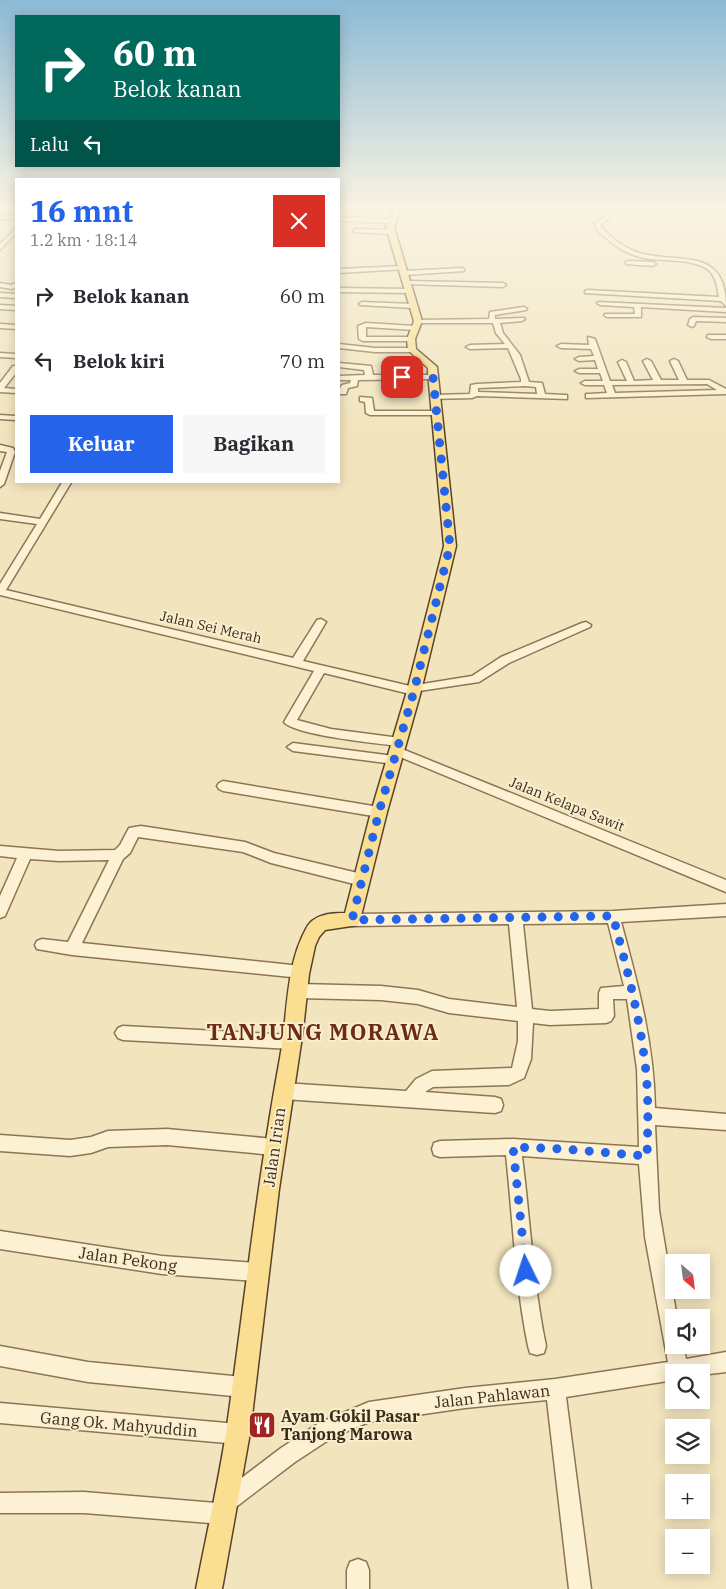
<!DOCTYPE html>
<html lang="id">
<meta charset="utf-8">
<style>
:root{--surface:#fff;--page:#f7f7f7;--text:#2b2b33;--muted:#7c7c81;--accent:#2563eb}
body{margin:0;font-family:"IBM Plex Serif",serif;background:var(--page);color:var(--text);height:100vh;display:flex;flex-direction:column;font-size:19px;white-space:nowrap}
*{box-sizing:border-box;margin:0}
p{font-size:16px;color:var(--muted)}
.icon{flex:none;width:28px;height:28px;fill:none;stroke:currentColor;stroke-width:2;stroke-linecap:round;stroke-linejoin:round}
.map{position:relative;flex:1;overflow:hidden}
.sheet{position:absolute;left:15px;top:178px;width:325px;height:305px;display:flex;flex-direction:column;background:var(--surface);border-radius:0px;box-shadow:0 2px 12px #0003}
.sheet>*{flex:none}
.banner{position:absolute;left:15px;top:15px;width:325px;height:152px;border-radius:0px;box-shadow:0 2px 12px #0003;background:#00695c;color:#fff;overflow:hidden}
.needle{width:32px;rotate:152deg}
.tools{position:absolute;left:665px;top:1254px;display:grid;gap:10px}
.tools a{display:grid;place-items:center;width:45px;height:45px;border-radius:0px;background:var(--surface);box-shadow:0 2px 12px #0003;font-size:25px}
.pin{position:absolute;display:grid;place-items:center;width:42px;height:42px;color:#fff;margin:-21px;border-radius:10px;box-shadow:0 2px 8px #0006}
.me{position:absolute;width:55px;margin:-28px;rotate:356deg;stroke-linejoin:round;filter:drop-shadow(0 0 4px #0008)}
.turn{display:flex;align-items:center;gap:18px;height:105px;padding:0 15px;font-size:22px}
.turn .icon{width:65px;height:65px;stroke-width:2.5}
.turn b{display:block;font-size:35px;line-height:42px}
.then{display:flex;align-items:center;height:48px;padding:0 15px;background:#0003;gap:10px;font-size:19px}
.round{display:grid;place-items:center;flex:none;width:52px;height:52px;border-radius:0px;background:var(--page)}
.head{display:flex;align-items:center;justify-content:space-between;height:85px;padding:0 15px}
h1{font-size:30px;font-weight:800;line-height:38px;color:var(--accent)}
.primary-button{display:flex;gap:10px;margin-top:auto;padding:10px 15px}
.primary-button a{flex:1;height:58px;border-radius:0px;background:var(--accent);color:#fff;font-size:20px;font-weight:800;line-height:58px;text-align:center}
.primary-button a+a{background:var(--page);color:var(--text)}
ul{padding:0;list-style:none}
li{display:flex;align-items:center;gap:15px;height:65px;padding:0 15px}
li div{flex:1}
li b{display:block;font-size:19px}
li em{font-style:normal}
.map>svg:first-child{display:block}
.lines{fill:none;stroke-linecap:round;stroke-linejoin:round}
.minor-casing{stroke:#8c7555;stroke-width:3}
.major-casing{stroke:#59422a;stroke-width:3}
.minor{fill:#fcf1d2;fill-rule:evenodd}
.major{fill:#fade91;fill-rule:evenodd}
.route{stroke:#2563eb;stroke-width:9;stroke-dasharray:0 16.2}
.labels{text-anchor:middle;stroke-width:4;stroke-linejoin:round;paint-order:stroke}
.street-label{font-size:14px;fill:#3a2b1b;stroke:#f9eece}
.near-street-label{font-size:16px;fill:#3a2b1b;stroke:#f9eece}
.near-poi-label{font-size:16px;font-weight:bold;fill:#3a2b1b;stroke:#f9eece;text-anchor:start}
.near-district-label{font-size:22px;font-weight:bold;letter-spacing:1px;fill:#6b2c16;stroke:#f9eece}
</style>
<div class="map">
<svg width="726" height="1589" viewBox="0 0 726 1589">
<rect width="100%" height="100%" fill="#f2e5be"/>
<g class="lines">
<g class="minor-casing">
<path id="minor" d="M611,208H617L608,219L601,224V227C612,239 627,250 643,254C682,263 726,248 726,306L721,301L585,293V291L587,290L719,297C717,287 716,275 707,269C692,259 668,261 650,259C634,257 618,249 606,238C601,234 595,230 595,223L604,217Z
M0,215L16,216V220L0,219Z
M339,217L392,219L395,221L392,223L339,221Z
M16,228V233L0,250V244Z
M355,229L392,230L395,232L392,234L353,232Z
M628,261L653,262L656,264L653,266L626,264V262Z
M403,266L405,267V269L339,273V269Z
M462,268L464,269V271L405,275L402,273L405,271Z
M408,281L503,283L506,285L503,287L406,284V282Z
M0,283L11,285L16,283V287L12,289L0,287Z
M339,288L409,289L412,291L409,293L339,292Z
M0,293L16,294V298L0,297Z
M362,302L413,304L416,306L413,308L360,305L359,304Z
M598,302L726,308V312L641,307V317H607L604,315L605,314H635L634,307L600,305L597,303Z
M0,305L16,306V310L0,309Z
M524,307L527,309L526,310L495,315V319L524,318L525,319L522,321L500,323L503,333L520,355L529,382L542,383L545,394L564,395H567V399L477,396L472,398L431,399V395H434L470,394L471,385L477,384L521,382V379L508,348L470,349L466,347L470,345L505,344L496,333L493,323H418L414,321L416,320L489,319L490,312ZM525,386L536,387L537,394L478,392V388Z
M693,317L726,318V322L696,321L694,326L692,327L688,325L690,319Z
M366,323L415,326L419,328L415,330L366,327V337H411L415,339L411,341H363L359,339L358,326Z
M0,324L16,325V329L0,328Z
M708,335H726V339H711L707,337Z
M588,337L595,339L610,381H627L618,362L622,360L626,362L634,381L653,380L643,361L647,359L651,361L661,380H679L670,361L674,359L678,361L687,380H709L726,389V394L586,398V394H589L607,393L604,385H585L581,383L585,381H603L600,373H579L575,371L579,369H598L595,360L579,361L575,359L579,357L594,356L591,349L561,348L557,346L561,344L589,345ZM707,384L717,390L615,393L612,385Z
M339,344L375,348H412L416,350L412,352H375L339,348Z
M0,353L16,354V358L0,357Z
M339,363L371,366L373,375H433L437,377L433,379L358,380L357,386L348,388L346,394H339V390L342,385L350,383L351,380H339V376L365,375L364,370L339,367Z
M13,366H16V373L4,388L16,389V393L0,392V383Z
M360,397L372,398L374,411H436L440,413L436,415H370L366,413L365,402L360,401Z
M0,415L16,416V420L0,419Z
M0,445L13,448L15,452L4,484L0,487V471L7,452L0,451Z
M63,481H72L6,590L293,658L317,620L321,619L326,622L303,661L410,686L472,676L501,657L582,623L586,622L591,625L590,627L509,663L479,682L419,691L414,695L324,673L297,720L331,729L400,738L406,742L404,745L400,746C380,744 294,735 284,722L314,671L0,595V584L37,524L0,519V513L40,519Z
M293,743L394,756L400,760L394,764L293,751L287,747Z
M397,747L726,880V892L393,754L391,751L393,748Z
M223,781L379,807L383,809L385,812L383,815L379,817L223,791L219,789L217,786L219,783Z
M141,826L245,842L274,853L362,874L367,876L369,880L367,884L362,886L271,863L243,852L138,837L130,853L123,859L82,943L301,966L306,967L308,972L306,977L301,978L72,955L37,949L35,945L37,941L42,939L68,942L109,860L59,861L30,859L5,916L0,918V896L17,858L0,856V846L59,851L115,850L120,845L129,828Z
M726,904V916L621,922C638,984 654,1044 655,1108L726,1114V1130L655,1125L659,1210L677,1318H674V1345H683L686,1359L726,1352V1372L701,1375V1372H674V1380L566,1397L591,1589H569L547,1400L465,1408L369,1422L333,1437L295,1462L232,1510L233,1514L230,1521L223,1524L84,1513H0V1493L84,1492L216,1503L219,1495L281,1448L319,1423L369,1402L465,1388L555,1379L668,1362L645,1237L639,1164L522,1156C530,1219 533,1284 546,1346L544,1353L537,1355L530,1353L528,1346C515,1283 513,1219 506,1155L440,1157L434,1155L432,1149L434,1143L440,1141L513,1139L639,1147L637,1069L627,999H613L614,1016L611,1021L606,1023L550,1025L533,1023L531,1059L524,1078L509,1085L433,1087L425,1092L495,1097L501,1099L503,1105L501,1111L495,1113L283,1099L277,1097L275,1091L277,1085L283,1083L406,1091L416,1079L432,1071L512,1068L518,1041V1021L449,1013L418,1004L381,1000L299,998L294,996L292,991L294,986L299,984L381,986L418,990L449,999L517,1007L509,924L352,926L347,924L345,920L347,916L352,914L613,911ZM608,923L624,986L601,988L599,993V1009L550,1011L532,1009L523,924Z
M123,1026L293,1035L298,1037L301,1042L298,1047L293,1049L123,1040L118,1038L115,1033L118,1028Z
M167,1129L274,1139L280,1141L282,1147L280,1153L274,1155L167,1145L108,1147L91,1153L70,1156L0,1151V1135L70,1140L91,1137L108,1131Z
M0,1231L162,1256L257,1263L263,1266L266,1272L263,1278L257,1281L162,1274L0,1249Z
M0,1346L88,1362L243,1377L250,1380L253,1387L250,1394L243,1397L88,1382L0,1366Z
M0,1403L238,1424L245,1427L248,1434L245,1441L238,1444L0,1423Z
M358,1559L366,1562L369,1570V1589H347V1570L350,1562Z"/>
</g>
<g class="major-casing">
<path id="major" d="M394,208H400L394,227L422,321L415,339L416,349L437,367L456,546L421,691L387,812L360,920L358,925L325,930L319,937L315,946L309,974L303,1030L279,1189L250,1433L222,1589H196C206,1537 218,1485 226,1433C244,1308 257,1182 280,1058C288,1016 285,967 306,929C313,914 331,913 345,913L371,812L407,691L444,546L428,373V368L408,350L407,339L414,321L386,227Z"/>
</g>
<use href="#minor" class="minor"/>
<use href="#major" class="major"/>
</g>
<linearGradient id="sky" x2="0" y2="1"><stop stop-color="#8cbad6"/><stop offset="0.48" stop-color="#f9f3e2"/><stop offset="1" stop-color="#f9f3e2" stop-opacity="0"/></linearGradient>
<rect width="726" height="431" fill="url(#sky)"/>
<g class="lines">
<path class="route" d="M402,377H433L450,546L414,691L379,812L352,920L613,916C625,962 638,1009 644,1056C649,1089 648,1123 647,1156L563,1149L513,1147L526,1271"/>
</g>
<defs>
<g id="restaurant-square" transform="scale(1.4375)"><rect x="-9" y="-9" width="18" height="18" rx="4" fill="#a1241f" stroke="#f9eece"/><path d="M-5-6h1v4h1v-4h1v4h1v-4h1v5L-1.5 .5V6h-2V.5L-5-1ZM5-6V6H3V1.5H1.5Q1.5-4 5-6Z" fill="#fff"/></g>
</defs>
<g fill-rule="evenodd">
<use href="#restaurant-square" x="262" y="1425"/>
</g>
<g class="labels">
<g class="street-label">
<text transform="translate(211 627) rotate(13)" y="5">Jalan Sei Merah</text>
<text transform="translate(567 804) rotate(22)" y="5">Jalan Kelapa Sawit</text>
</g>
<g class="near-street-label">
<text transform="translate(274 1147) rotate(-82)" y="6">Jalan Irian</text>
<text transform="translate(128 1259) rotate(8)" y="6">Jalan Pekong</text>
<text transform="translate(492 1396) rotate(-6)" y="6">Jalan Pahlawan</text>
<text transform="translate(119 1424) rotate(5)" y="6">Gang Ok. Mahyuddin</text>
</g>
<g class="near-poi-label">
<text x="281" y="1422">Ayam Gokil Pasar<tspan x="281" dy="18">Tanjong Marowa</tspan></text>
</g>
<g class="near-district-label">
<text x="323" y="1040">TANJUNG MORAWA</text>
</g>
</g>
</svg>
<div class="tools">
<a><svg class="needle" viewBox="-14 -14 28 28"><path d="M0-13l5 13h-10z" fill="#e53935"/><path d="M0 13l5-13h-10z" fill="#7c7c81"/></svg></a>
<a><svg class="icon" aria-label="sound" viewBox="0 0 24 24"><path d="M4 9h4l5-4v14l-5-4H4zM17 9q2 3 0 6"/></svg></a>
<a><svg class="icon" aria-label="search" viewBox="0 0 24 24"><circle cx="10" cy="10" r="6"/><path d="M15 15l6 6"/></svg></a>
<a><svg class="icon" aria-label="layers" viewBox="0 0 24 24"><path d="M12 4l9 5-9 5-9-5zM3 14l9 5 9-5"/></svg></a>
<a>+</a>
<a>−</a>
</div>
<div class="pin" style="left:402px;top:377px;background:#d93025"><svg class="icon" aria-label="arrive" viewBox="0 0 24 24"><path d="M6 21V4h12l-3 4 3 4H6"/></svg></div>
<svg class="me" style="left:526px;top:1271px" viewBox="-20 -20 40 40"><circle r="19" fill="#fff"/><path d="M0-13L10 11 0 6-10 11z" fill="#2563eb"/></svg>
<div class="banner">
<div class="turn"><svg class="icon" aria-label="right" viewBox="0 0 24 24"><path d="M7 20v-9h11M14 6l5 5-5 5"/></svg><div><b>60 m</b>Belok kanan</div></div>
<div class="then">Lalu<svg class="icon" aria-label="left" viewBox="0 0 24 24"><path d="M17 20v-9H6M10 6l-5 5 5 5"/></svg></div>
</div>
<section class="sheet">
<div class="head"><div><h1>16 mnt</h1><p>1.2 km · 18:14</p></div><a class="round" style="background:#d93025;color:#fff"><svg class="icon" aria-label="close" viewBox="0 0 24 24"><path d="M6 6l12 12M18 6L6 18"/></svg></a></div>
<ul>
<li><svg class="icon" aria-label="right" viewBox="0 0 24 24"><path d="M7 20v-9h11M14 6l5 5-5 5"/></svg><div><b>Belok kanan</b></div><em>60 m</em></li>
<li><svg class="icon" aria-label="left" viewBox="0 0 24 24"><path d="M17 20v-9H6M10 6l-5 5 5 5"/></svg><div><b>Belok kiri</b></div><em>70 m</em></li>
</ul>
<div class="primary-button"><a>Keluar</a><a>Bagikan</a></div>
</section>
</div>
